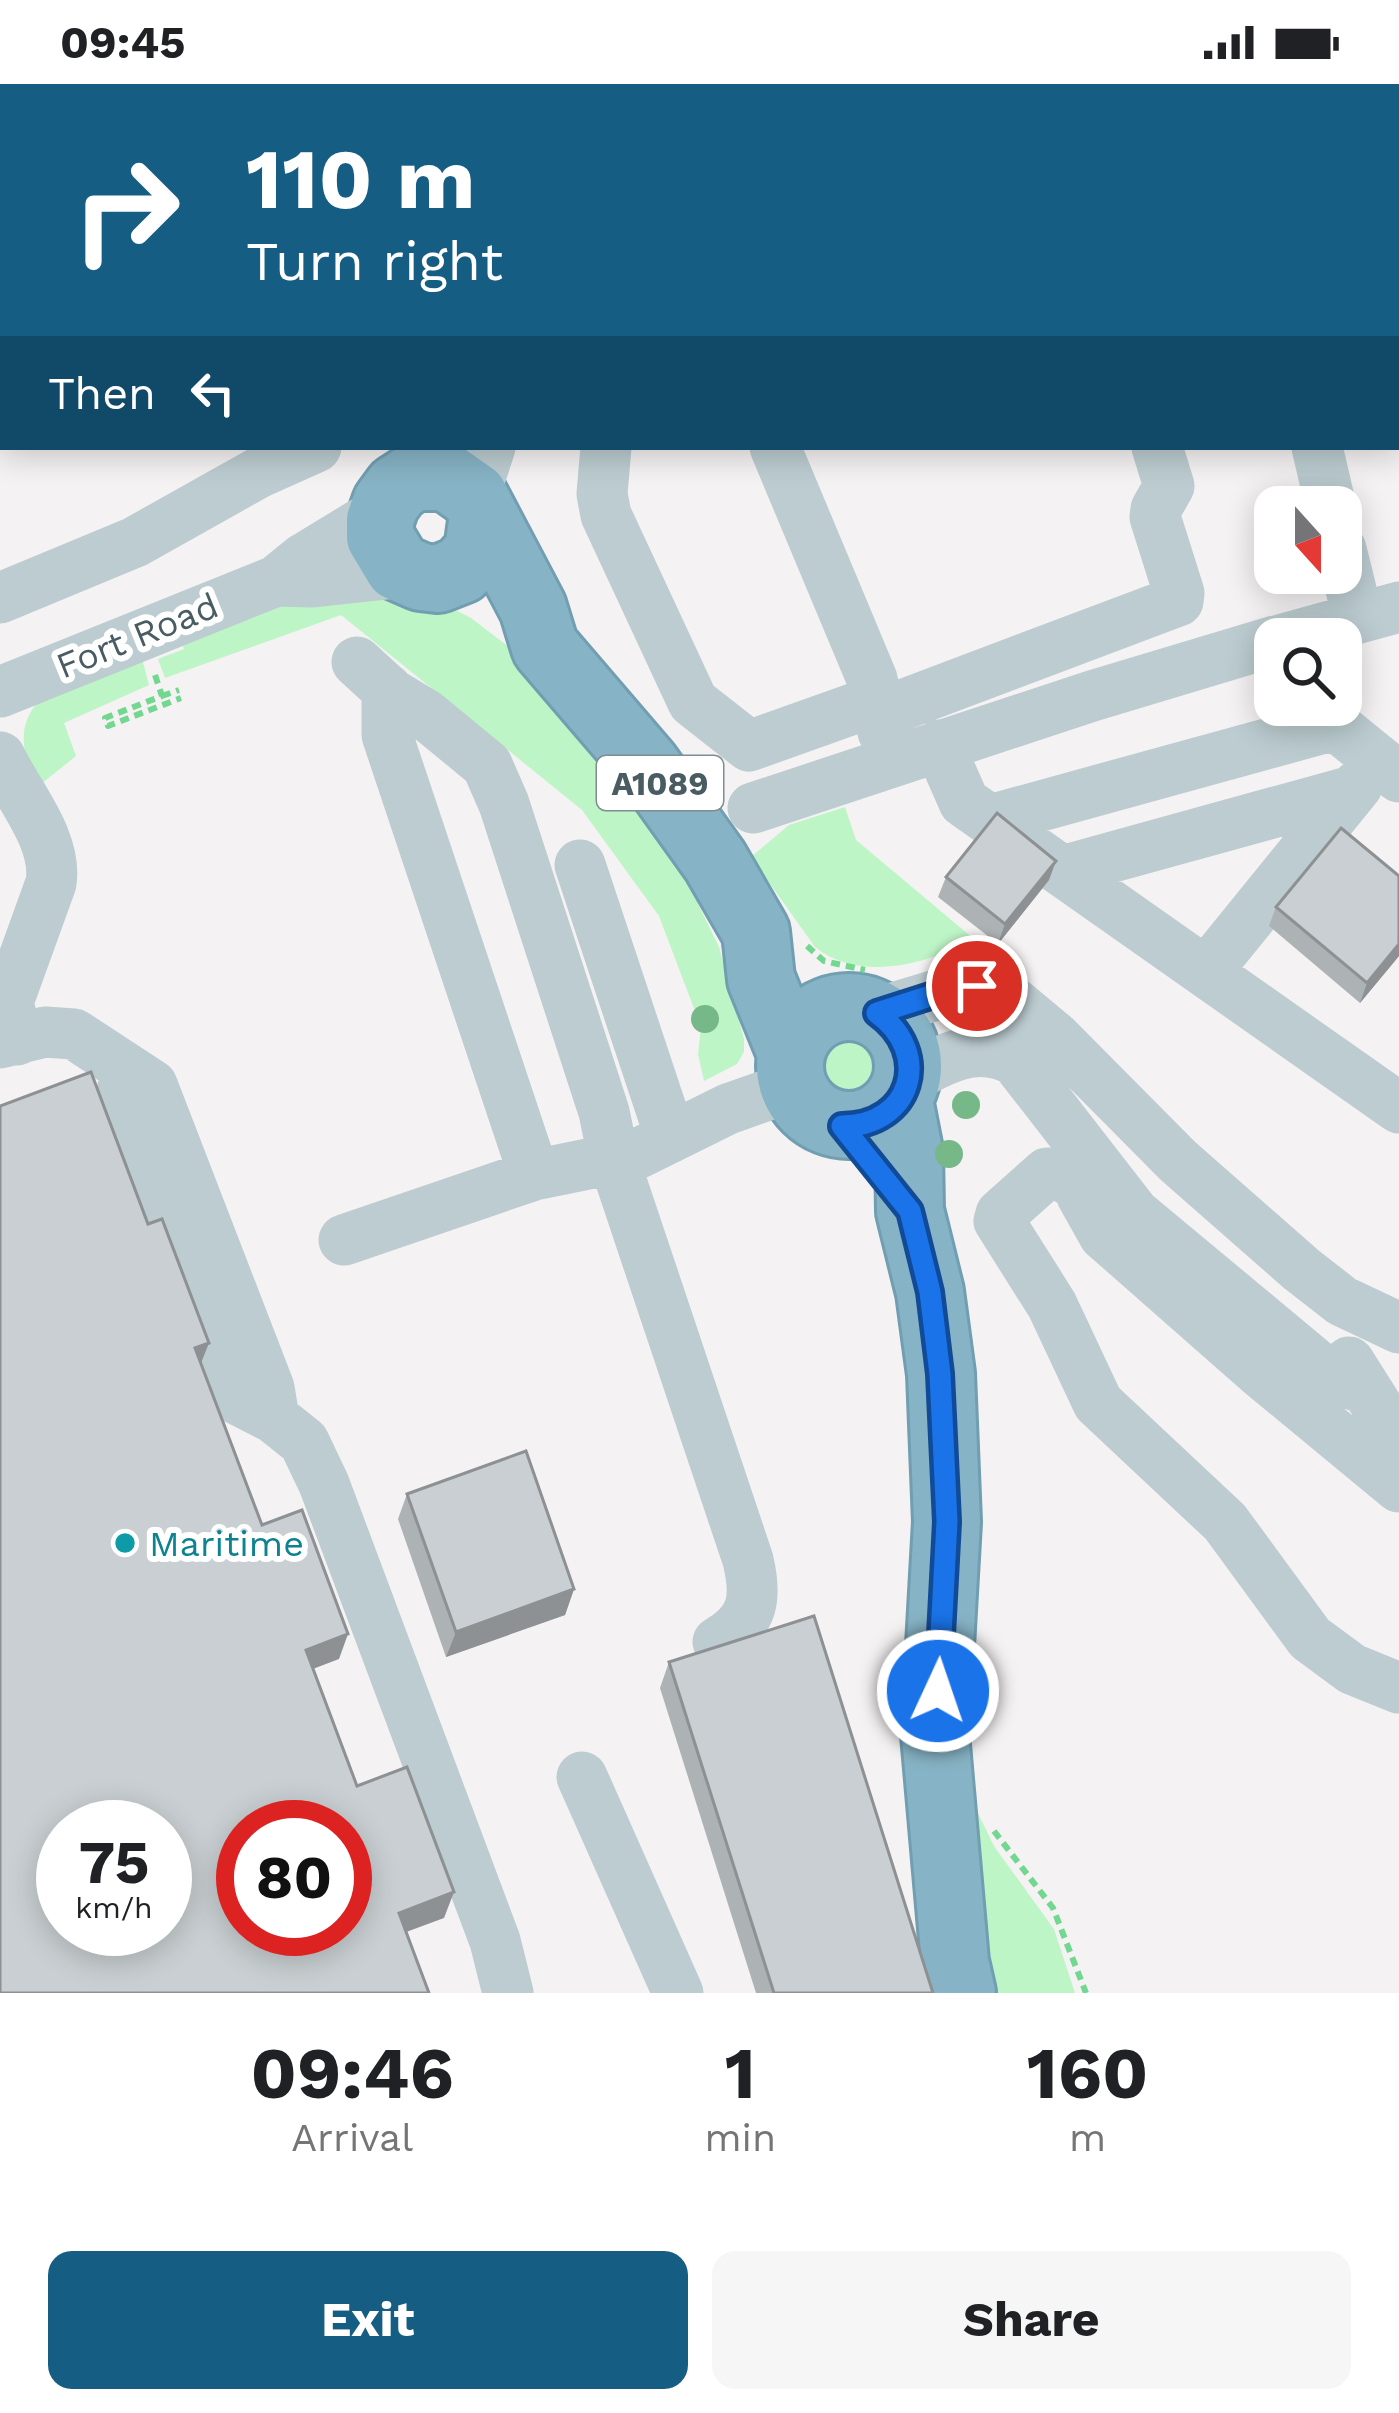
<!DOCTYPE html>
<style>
:root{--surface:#fff;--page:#f6f6f6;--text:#202124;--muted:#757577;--accent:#165d84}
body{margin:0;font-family:"Work Sans",sans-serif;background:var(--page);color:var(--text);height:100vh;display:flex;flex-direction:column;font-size:45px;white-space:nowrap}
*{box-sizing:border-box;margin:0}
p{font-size:39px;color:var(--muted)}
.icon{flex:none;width:66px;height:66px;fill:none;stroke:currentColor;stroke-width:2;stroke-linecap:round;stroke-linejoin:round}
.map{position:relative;height:1909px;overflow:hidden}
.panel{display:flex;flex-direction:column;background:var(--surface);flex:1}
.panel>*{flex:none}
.banner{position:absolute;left:0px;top:0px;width:1401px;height:366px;box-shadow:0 6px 30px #0003;background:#165d84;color:#fff;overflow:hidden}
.needle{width:78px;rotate:159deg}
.controls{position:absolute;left:1254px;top:402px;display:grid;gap:24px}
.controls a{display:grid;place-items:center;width:108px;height:108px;border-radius:24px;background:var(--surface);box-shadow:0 6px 30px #0003;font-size:60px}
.speed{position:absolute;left:36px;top:1716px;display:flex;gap:24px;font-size:60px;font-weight:700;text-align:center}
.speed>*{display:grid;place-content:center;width:156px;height:156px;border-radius:50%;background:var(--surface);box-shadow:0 6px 30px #0003;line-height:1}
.speed small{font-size:30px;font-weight:400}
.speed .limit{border:18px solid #d22;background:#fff;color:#111}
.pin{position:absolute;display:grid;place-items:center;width:102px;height:102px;color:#fff;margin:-51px;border:6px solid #fff;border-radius:50%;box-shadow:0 3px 12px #0007}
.me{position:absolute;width:132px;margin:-66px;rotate:3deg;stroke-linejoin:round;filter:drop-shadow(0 0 9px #0008)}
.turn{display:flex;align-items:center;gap:42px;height:252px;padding:0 48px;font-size:54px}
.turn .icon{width:156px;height:156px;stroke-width:2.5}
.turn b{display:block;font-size:84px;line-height:102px}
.then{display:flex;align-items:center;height:114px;padding:0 48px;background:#0003;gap:24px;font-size:45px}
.eta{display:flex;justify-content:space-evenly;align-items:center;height:204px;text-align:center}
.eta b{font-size:72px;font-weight:700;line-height:84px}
.button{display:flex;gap:24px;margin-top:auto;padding:24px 48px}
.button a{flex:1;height:138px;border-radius:24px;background:var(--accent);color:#fff;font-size:48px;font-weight:700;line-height:138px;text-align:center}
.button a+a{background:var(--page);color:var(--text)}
.status{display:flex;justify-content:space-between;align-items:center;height:84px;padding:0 60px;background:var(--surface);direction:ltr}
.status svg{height:33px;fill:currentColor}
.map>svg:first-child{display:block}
.green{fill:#bef5c7}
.water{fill:#88f5f4}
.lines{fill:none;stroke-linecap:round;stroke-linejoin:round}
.highway-casing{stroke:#719eb1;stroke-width:72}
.path{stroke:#72d78f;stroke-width:6;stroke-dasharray:9 6;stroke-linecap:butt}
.minor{stroke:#bcccd0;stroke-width:51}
.highway{stroke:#86b3c5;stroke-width:66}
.tree{fill:#76b887}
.wall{fill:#adb2b5}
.shaded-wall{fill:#8d9193}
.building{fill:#c9cfd2;stroke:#8d9193;stroke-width:3;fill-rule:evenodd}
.route-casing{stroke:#114b97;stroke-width:30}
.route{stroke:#1a73e8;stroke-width:21}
.culture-dot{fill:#0f9aa8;stroke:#fff;stroke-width:4.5}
.labels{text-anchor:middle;stroke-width:12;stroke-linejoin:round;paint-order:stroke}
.shield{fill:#fff;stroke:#7f8d91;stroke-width:3}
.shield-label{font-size:33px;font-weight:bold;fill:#485c62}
.street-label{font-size:36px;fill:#485c62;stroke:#fff}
.culture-label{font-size:36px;fill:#0d838f;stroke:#fff;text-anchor:start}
</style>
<div class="status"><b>09:45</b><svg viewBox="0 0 49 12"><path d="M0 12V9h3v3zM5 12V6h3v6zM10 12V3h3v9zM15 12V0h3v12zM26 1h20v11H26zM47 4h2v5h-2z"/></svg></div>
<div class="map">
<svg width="1399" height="1909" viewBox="0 0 1399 1909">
<rect width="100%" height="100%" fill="#f5f2f3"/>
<path class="green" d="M359,506L448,522L471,534L521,572L544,594L682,787L719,863L744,955V968L737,980L704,997L698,970L701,943L659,832L582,726L341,531L165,594L158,575L184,565L181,555L266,520Z
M141,570L149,601L64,639L76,672L36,704C24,669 14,645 40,615Z
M845,723L856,756L974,855C929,880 860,899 815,863L751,773L789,741Z
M820 981a29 29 0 1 1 58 0a29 29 0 1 1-58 0Z
M973,1719L994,1762L1054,1845L1075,1909H981Z"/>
<path class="water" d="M0,0H435L3,3L0,189Z"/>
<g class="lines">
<g class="highway-casing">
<path id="highway" d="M483,430L478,467L461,486L438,495L421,493L398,483L380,453V436L386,419L397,404L414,393H447L474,412L533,524L545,563L647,682L715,777L756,848L761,895L791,969
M790 982a59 59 0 1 1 118 0a59 59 0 1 1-118 0Z
M899,1016L909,1067L910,1127L930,1208L941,1290L947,1438L935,1650L955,1878L962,1909"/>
</g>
<path class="path" d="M78,0L79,3
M155,591L162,612L105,634L108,642L181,614
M162,612L179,606
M807,862L824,877L865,886
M994,1747L1053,1824L1086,1909"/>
<path class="minor" d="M789,0L791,3
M1398,256L1399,257
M1398,338L1399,339
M606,363L602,410L606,431L693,618L749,662L878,616
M775,363L872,595L883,648
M1317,363L1331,423
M474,412L490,363
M1341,465L1358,534
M276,497L313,498L405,488
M0,514L135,458L258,389L316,363
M1283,555L1399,523
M357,578L392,610L425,630L487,681L504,720L604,1028L614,1076L748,1476C757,1514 754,1537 718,1558
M387,605V651L534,1091
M0,608L276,497L303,475L382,427
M881,629L1178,517L1179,509L1155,433L1156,425L1169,402L1157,363
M939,661L964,718L1399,1024
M0,673C18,711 58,756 51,799L8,918L17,956
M753,724L1092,612L1275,557
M990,736L1335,641L1399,693
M580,781L670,1052
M1062,787L1352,707
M1206,888L1357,702
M877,929L963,903L992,905L1013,918L1055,953L1178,1077L1301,1185L1342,1217L1399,1244
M0,959L45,948L74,950L152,1001L269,1304L274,1334L304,1358L324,1400L495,1857L508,1909
M126,984L120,1021L214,1286L233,1313L274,1334
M908,995C942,975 978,955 1016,977L1134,1129L1331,1293L1365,1305
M1097,1083L1081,1110L1104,1151L1261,1289L1399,1403
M1082,1104L1057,1089H1047L1001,1130L999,1137L1052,1221L1098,1319L1225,1438L1310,1554L1352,1585L1399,1604
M344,1156L534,1091L637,1070L728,1025L793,1002
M1349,1278L1399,1357
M582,1693L678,1909"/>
<use href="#highway" class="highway"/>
</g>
<g class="tree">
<circle cx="705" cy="935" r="14"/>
<circle cx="966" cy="1021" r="14"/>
<circle cx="949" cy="1070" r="14"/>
</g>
<path class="wall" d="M946,793L1049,796L998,860L938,813Z
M1276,823L1399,872L1360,919L1269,842Z
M407,1410L574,1505L565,1531L446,1573L398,1435Z
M669,1578L933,1909H756L660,1604Z"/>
<path class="shaded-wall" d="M3,329V351L0,352V330Z
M1056,777L1049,796L998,860L1005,840Z
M1399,860V872L1360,919L1367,899Z
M209,1259L199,1284L195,1264Z
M574,1505L565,1531L446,1573L456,1548Z
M348,1550L339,1575L297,1591L306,1566Z
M454,1808L444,1834L390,1854L399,1829Z"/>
<path class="building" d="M384,0H515L516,3H378Z
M3,166V329L0,330V168Z
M997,729L1056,777L1005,840L946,793Z
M1341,744L1399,792V860L1367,899L1276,823Z
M91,988L148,1140L162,1135L209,1259L195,1264L262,1441L302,1426L348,1550L306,1566L357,1702L407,1683L454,1808L399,1829L429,1909H0V1022ZM63,1743H165V1845H63ZM243,1743H345V1845H243Z
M526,1367L574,1505L456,1548L407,1410Z
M814,1532L933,1909H774L669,1578Z"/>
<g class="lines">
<g class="route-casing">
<path id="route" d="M938,1607L947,1438L940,1290L930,1208L910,1127L842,1042C912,1042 933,969 877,929L952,905L977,902"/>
</g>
<use href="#route" class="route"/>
</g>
<circle class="culture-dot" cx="125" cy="1459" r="12"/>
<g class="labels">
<rect class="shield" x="597" y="672" width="126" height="54" rx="9"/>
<g class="shield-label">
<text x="660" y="711">A1089</text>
</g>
<g class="street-label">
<text transform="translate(137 551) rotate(-22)" y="13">Fort Road</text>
</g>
<g class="culture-label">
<text x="149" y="1472">Maritime</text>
</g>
</g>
</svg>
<div class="controls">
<a><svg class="needle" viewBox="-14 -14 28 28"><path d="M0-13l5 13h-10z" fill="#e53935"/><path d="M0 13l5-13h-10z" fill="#757577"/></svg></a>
<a><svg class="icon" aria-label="search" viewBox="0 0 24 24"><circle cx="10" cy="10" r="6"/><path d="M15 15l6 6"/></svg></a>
</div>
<div class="speed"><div>75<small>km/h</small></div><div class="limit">80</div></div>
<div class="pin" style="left:977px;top:902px;background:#d93025"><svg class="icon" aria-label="arrive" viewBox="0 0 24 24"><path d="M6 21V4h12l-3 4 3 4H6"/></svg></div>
<svg class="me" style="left:938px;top:1607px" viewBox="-20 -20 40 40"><circle r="17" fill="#1a73e8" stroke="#fff" stroke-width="3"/><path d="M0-11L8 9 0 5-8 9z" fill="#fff"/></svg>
<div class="banner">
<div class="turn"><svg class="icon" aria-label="right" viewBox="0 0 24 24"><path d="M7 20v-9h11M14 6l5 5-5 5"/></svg><div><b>110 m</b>Turn right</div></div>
<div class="then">Then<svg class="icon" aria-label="left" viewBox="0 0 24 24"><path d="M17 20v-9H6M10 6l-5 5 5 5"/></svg></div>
</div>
</div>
<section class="panel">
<div class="eta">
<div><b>09:46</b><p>Arrival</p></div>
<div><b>1</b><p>min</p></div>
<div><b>160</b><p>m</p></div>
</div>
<div class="button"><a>Exit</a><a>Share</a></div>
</section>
